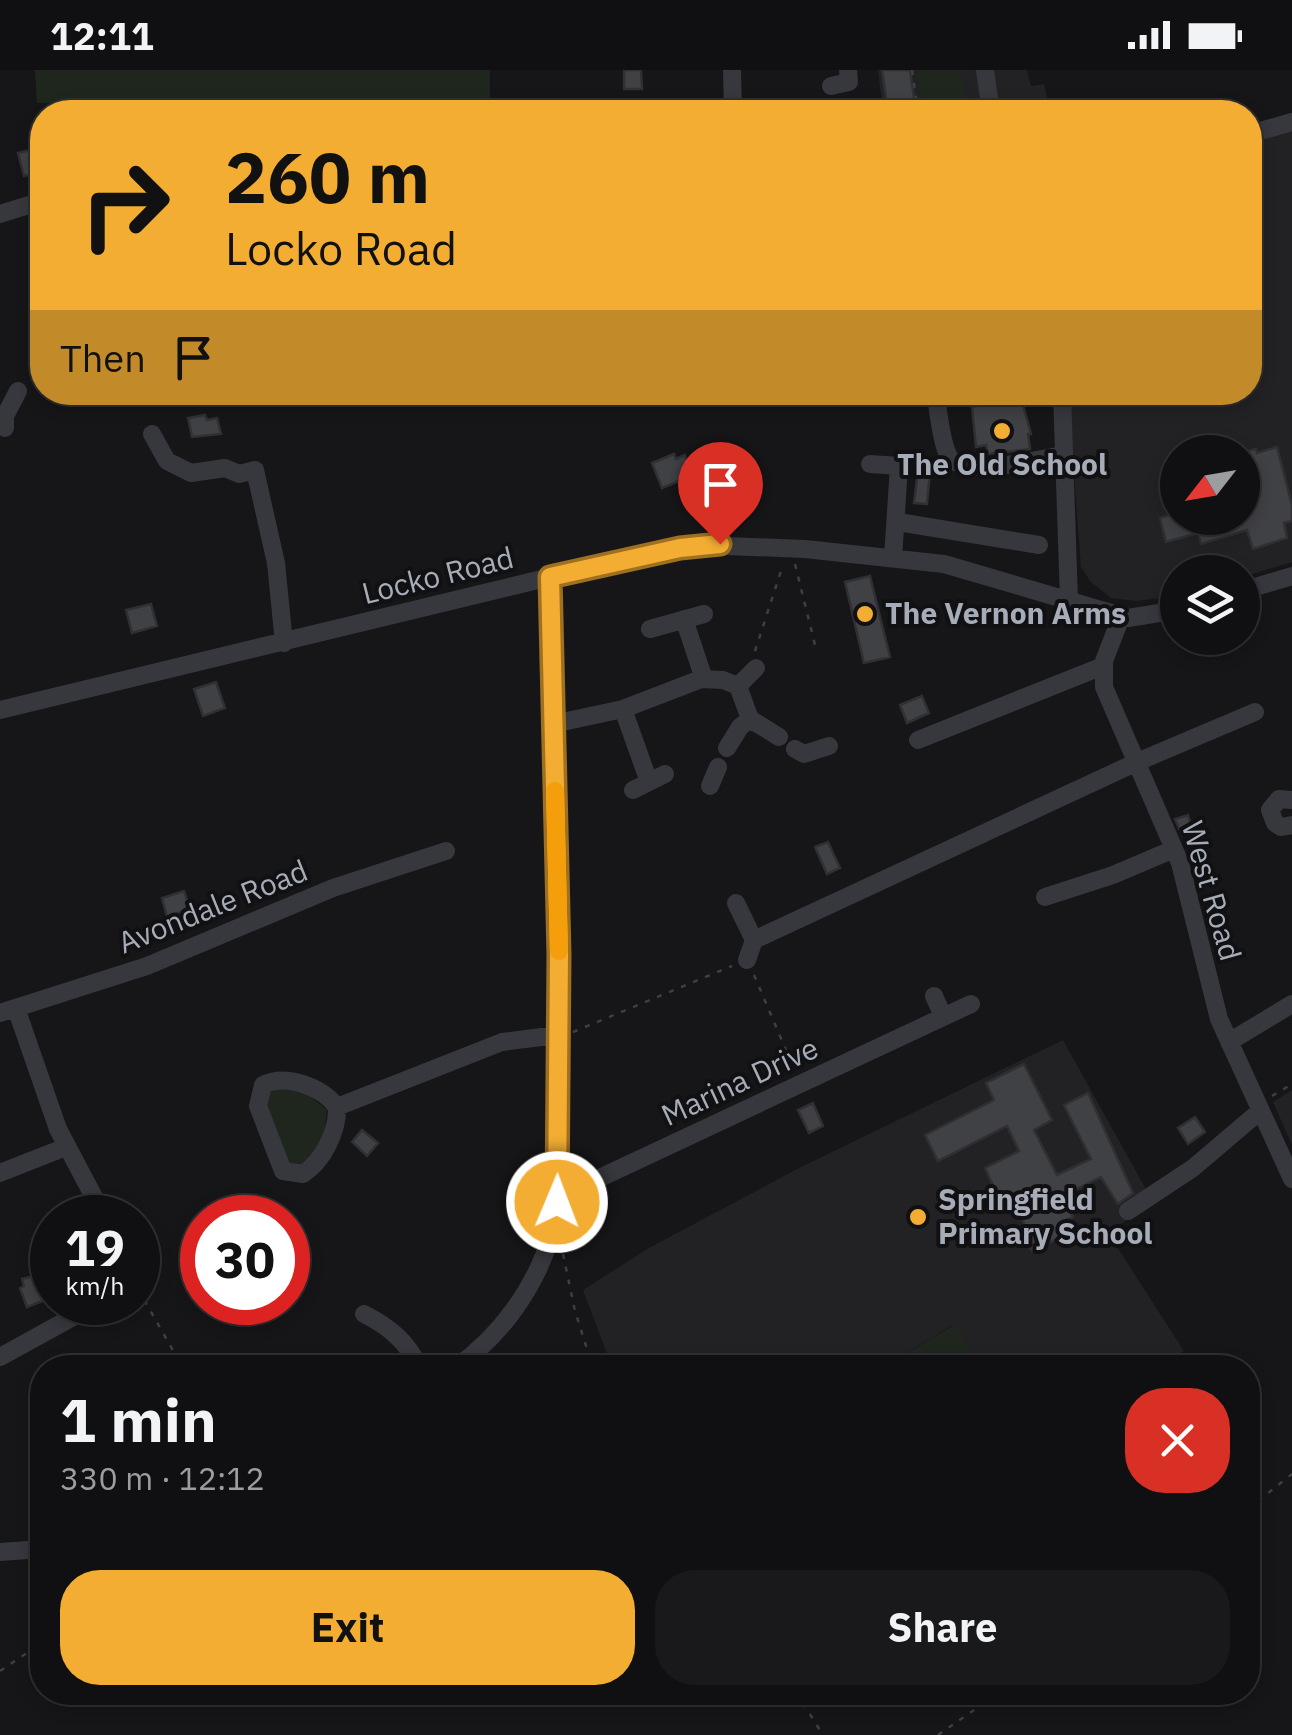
<!DOCTYPE html>
<meta charset="utf-8">
<style>
:root{--surface:#101012;--page:#19191b;--text:#f1f3f6;--muted:#9c9d9f;--line:#303032;--accent:#f3ad32}
body{margin:0;font-family:"IBM Plex Sans",sans-serif;background:var(--page);color:var(--text);height:100vh;display:flex;flex-direction:column;font-size:38px;white-space:nowrap}
*{box-sizing:border-box;margin:0}
p{font-size:32px;color:var(--muted)}
.icon{flex:none;width:55px;height:55px;fill:none;stroke:currentColor;stroke-width:2;stroke-linecap:round;stroke-linejoin:round}
.map{position:relative;flex:1;overflow:hidden}
.panel{position:absolute;left:30px;top:1285px;width:1230px;height:350px;display:flex;flex-direction:column;background:var(--surface);border-radius:40px;box-shadow:0 5px 15px #0003,0 0 0 2px var(--line)}
.panel>*{flex:none}
.banner{position:absolute;left:30px;top:30px;width:1232px;height:305px;border-radius:40px;box-shadow:0 5px 15px #0003,0 0 0 2px var(--line);background:#f3ad32;color:#111;overflow:hidden}
.needle{width:65px;rotate:239deg}
.tools{position:absolute;left:1160px;top:365px;display:grid;gap:20px}
.tools a{display:grid;place-items:center;width:100px;height:100px;border-radius:50%;background:var(--surface);box-shadow:0 5px 15px #0003,0 0 0 2px var(--line);font-size:50px}
.speed{position:absolute;left:30px;top:1125px;display:flex;gap:20px;font-size:50px;font-weight:700;text-align:center}
.speed>*{display:grid;place-content:center;width:130px;height:130px;border-radius:50%;background:var(--surface);box-shadow:0 5px 15px #0003,0 0 0 2px var(--line);line-height:1}
.speed small{font-size:25px;font-weight:400}
.speed .limit{border:15px solid #d22;background:#fff;color:#111}
.pin{position:absolute;display:grid;place-items:center;width:85px;height:85px;color:#fff;margin:-102px -42px;border-radius:50% 50% 50% 0;rotate:-45deg;box-shadow:0 0 10px #0007}
.pin .icon{rotate:45deg}
.me{position:absolute;width:110px;margin:-55px;rotate:1deg;stroke-linejoin:round;filter:drop-shadow(0 0 8px #0008)}
.turn{display:flex;align-items:center;gap:35px;height:210px;padding:0 30px;font-size:45px}
.turn .icon{width:130px;height:130px;stroke-width:2.5}
.turn b{display:block;font-size:70px;line-height:85px}
.then{display:flex;align-items:center;height:95px;padding:0 30px;background:#0003;gap:20px;font-size:38px}
.round{display:grid;place-items:center;flex:none;width:105px;height:105px;border-radius:40px;background:var(--page)}
.overview{display:flex;align-items:center;justify-content:space-between;height:170px;padding:0 30px}
h1{font-size:60px;font-weight:700;line-height:75px}
.action{display:flex;gap:20px;margin-top:auto;padding:20px 30px}
.action a{flex:1;height:115px;border-radius:40px;background:var(--accent);color:#111;font-size:40px;font-weight:700;line-height:115px;text-align:center}
.action a+a{background:var(--page);color:var(--text)}
.status{display:flex;justify-content:space-between;align-items:center;height:70px;padding:0 50px;background:var(--surface);direction:ltr}
.status svg{height:28px;fill:currentColor}
.map>svg:first-child{display:block}
.built{fill:#222225;fill-rule:evenodd}
.green{fill:#1e261e}
.building{fill:#404145;stroke:#303034;stroke-width:2.5}
.lines{fill:none;stroke-linecap:round;stroke-linejoin:round}
.path{stroke:#3d3f44;stroke-width:2.5;stroke-dasharray:5 8;stroke-linecap:butt}
.minor{stroke:#37383d;stroke-width:18}
.route-casing{stroke:#9e7020;stroke-width:25}
.route{stroke:#f3ad32;stroke-width:18}
.slow{stroke:#f59e0b;stroke-width:18}
.poi-dot{fill:#f3ad32;stroke:#111113;stroke-width:4}
.labels{text-anchor:middle;stroke-width:8;stroke-linejoin:round;paint-order:stroke}
.poi-label{font-size:30px;font-weight:bold;fill:#a7adb8;stroke:#111113;text-anchor:start}
.street-label{font-size:30px;fill:#a7adb8;stroke:#111113}
</style>
<div class="status"><b>12:11</b><svg viewBox="0 0 49 12"><path d="M0 12V9h3v3zM5 12V6h3v6zM10 12V3h3v9zM15 12V0h3v12zM26 1h20v11H26zM47 4h2v5h-2z"/></svg></div>
<div class="map">
<svg width="1292" height="1665" viewBox="0 0 1292 1665">
<rect width="100%" height="100%" fill="#161618"/>
<path class="built" d="M878,0H1027L1031,16L1044,14L1050,42H883Z
M1292,58V492L1243,507L1242,502H1178L1177,526L1136,531L1111,528L1090,511L1081,497L1068,323L1250,322V70ZM1178,382H1242V448H1178Z
M1063,970L1153,1132L1108,1163L1184,1281L1158,1297H982L953,1255L884,1297H612L583,1220L647,1179L799,1098Z
M1292,1020V1075L1273,1032Z"/>
<path class="green" d="M35,0H490V30L37,33Z
M916,0H962L969,39L948,41L946,29L921,31Z
M282,1016L309,1025L327,1040L324,1066L304,1096L289,1095L263,1026Z
M954,1255L982,1297H884Z"/>
<path class="building" d="M624,0H641L642,19H624Z
M882,0H910L916,42H888Z
M35,79L41,102L24,106L18,83Z
M1021,328L1031,364H1028L1030,379L988,384L986,375L976,377L972,337Z
M205,345L207,350L217,348L221,364L192,367L188,348Z
M1277,377L1292,435V451L1284,453L1287,468L1253,479L1247,460L1201,474L1198,463L1166,472L1160,448L1178,442V448H1242V382L1256,379L1257,383Z
M674,384L676,389L685,385L693,405L662,418L652,393Z
M918,400L930,402L927,434L914,433Z
M870,506L890,587L864,593L845,512Z
M151,534L157,556L132,563L126,540Z
M216,612L225,638L203,646L194,619Z
M922,626L929,643L907,653L900,635Z
M1188,745L1193,762L1182,765L1175,749Z
M828,772L840,798L827,804L815,777Z
M184,821L190,839L167,847L162,828Z
M1024,994L1052,1050L1034,1060L1057,1105L1091,1089L1064,1035L1088,1023L1133,1123L1118,1134L1101,1107L1062,1126L1073,1147L1066,1150L1072,1162L1032,1181L1021,1160L1024,1153L1010,1126L1000,1131L985,1098L1019,1081L1007,1056L938,1091L925,1065L994,1030L986,1013Z
M813,1033L823,1056L809,1063L798,1040Z
M1195,1047L1205,1062L1188,1074L1178,1058Z
M362,1060L378,1073L367,1086L352,1072Z
M34,1206L45,1230L27,1237L20,1218L24,1216L22,1209Z"/>
<g class="lines">
<path class="path" d="M912,0L917,35L943,32L945,42
M795,494L815,575
M755,581L782,498
M754,905L794,999
M573,962L732,896
M1272,1026L1292,1014
M563,1184L575,1241L593,1298
M138,1219L183,1298
M1248,1439L1292,1404
M0,1601L42,1573
M796,1622L823,1665
M938,1665L1000,1622"/>
<path class="minor" d="M732,0L733,42
M985,0L991,42
M831,16L849,12L848,0
M1250,64L1292,52
M0,144L42,131
M935,322C939,342 940,367 948,385C959,409 1042,389 1063,385
M1062,322L1069,530
M5,358V346L18,321
M152,364L167,391L191,403L225,398L239,404L255,400L276,493L284,573
M870,394L899,396L893,488
M898,452L1039,475
M1242,521L1292,506
M1121,547L1104,591V617L1180,793L1219,949L1292,1109
M684,549L704,609
M650,559L704,544
M738,616L756,598
M623,639L649,712
M0,640L550,507L700,475L805,479L944,494L1128,548L1178,540
M750,649L779,667
M553,654L623,639L701,609L723,610L738,616L750,649
M918,670L1103,596
M727,678L740,657L750,649
M795,679L804,684L829,676
M710,716L718,697
M633,720L665,704
M1292,730L1279,729L1270,740L1275,753L1281,757L1292,755
M1045,827L1113,805L1174,779
M736,833L754,870L1137,692L1255,642
M747,890L754,870
M934,926L943,946
M16,938L58,1059L105,1148
M0,943L147,896L333,818L446,781
M1229,972L1292,934
M337,1037C322,1017 286,1003 263,1015L258,1036L283,1101L303,1104C323,1091 338,1061 337,1037L502,972L557,965
M0,1103L66,1077
M558,1119L589,1113L971,934
M1128,1141L1193,1098L1260,1041
M364,1244C390,1257 407,1272 420,1298
M0,1287L100,1232
M455,1298C500,1267 536,1217 551,1165C566,1109 557,1028 557,969C557,815 559,660 550,507
M0,1482L42,1479"/>
</g>
<g class="lines">
<g class="route-casing">
<path id="route" d="M557,1132L559,885L550,507L680,478L720,474"/>
</g>
<use href="#route" class="route"/>
<path class="slow" d="M555,721L559,881"/>
</g>
<g class="poi-dot">
<circle cx="1002" cy="361" r="10"/>
<circle cx="865" cy="544" r="10"/>
<circle cx="918" cy="1147" r="10"/>
</g>
<g class="labels">
<g class="poi-label">
<text x="1002" y="405" text-anchor="middle">The Old School</text>
<text x="885" y="554">The Vernon Arms</text>
<text x="938" y="1140">Springfield<tspan x="938" dy="34">Primary School</tspan></text>
</g>
<g class="street-label">
<text transform="translate(438 506) rotate(-14)" y="10">Locko Road</text>
<text transform="translate(1211 821) rotate(74)" y="10">West Road</text>
<text transform="translate(213 837) rotate(-22)" y="10">Avondale Road</text>
<text transform="translate(740 1012) rotate(-25)" y="10">Marina Drive</text>
</g>
</g>
</svg>
<div class="tools">
<a><svg class="needle" viewBox="-14 -14 28 28"><path d="M0-13l5 13h-10z" fill="#e53935"/><path d="M0 13l5-13h-10z" fill="#9c9d9f"/></svg></a>
<a><svg class="icon" aria-label="layers" viewBox="0 0 24 24"><path d="M12 4l9 5-9 5-9-5zM3 14l9 5 9-5"/></svg></a>
</div>
<div class="speed"><div>19<small>km/h</small></div><div class="limit">30</div></div>
<div class="pin" style="left:720px;top:474px;background:#d93025"><svg class="icon" aria-label="arrive" viewBox="0 0 24 24"><path d="M6 21V4h12l-3 4 3 4H6"/></svg></div>
<svg class="me" style="left:557px;top:1132px" viewBox="-20 -20 40 40"><circle r="17" fill="#f3ad32" stroke="#fff" stroke-width="3"/><path d="M0-11L8 9 0 5-8 9z" fill="#fff"/></svg>
<div class="banner">
<div class="turn"><svg class="icon" aria-label="right" viewBox="0 0 24 24"><path d="M7 20v-9h11M14 6l5 5-5 5"/></svg><div><b>260 m</b>Locko Road</div></div>
<div class="then">Then<svg class="icon" aria-label="arrive" viewBox="0 0 24 24"><path d="M6 21V4h12l-3 4 3 4H6"/></svg></div>
</div>
<section class="panel">
<div class="overview"><div><h1>1 min</h1><p>330 m · 12:12</p></div><a class="round" style="background:#d93025;color:#fff"><svg class="icon" aria-label="close" viewBox="0 0 24 24"><path d="M6 6l12 12M18 6L6 18"/></svg></a></div>
<div class="action"><a>Exit</a><a>Share</a></div>
</section>
</div>
